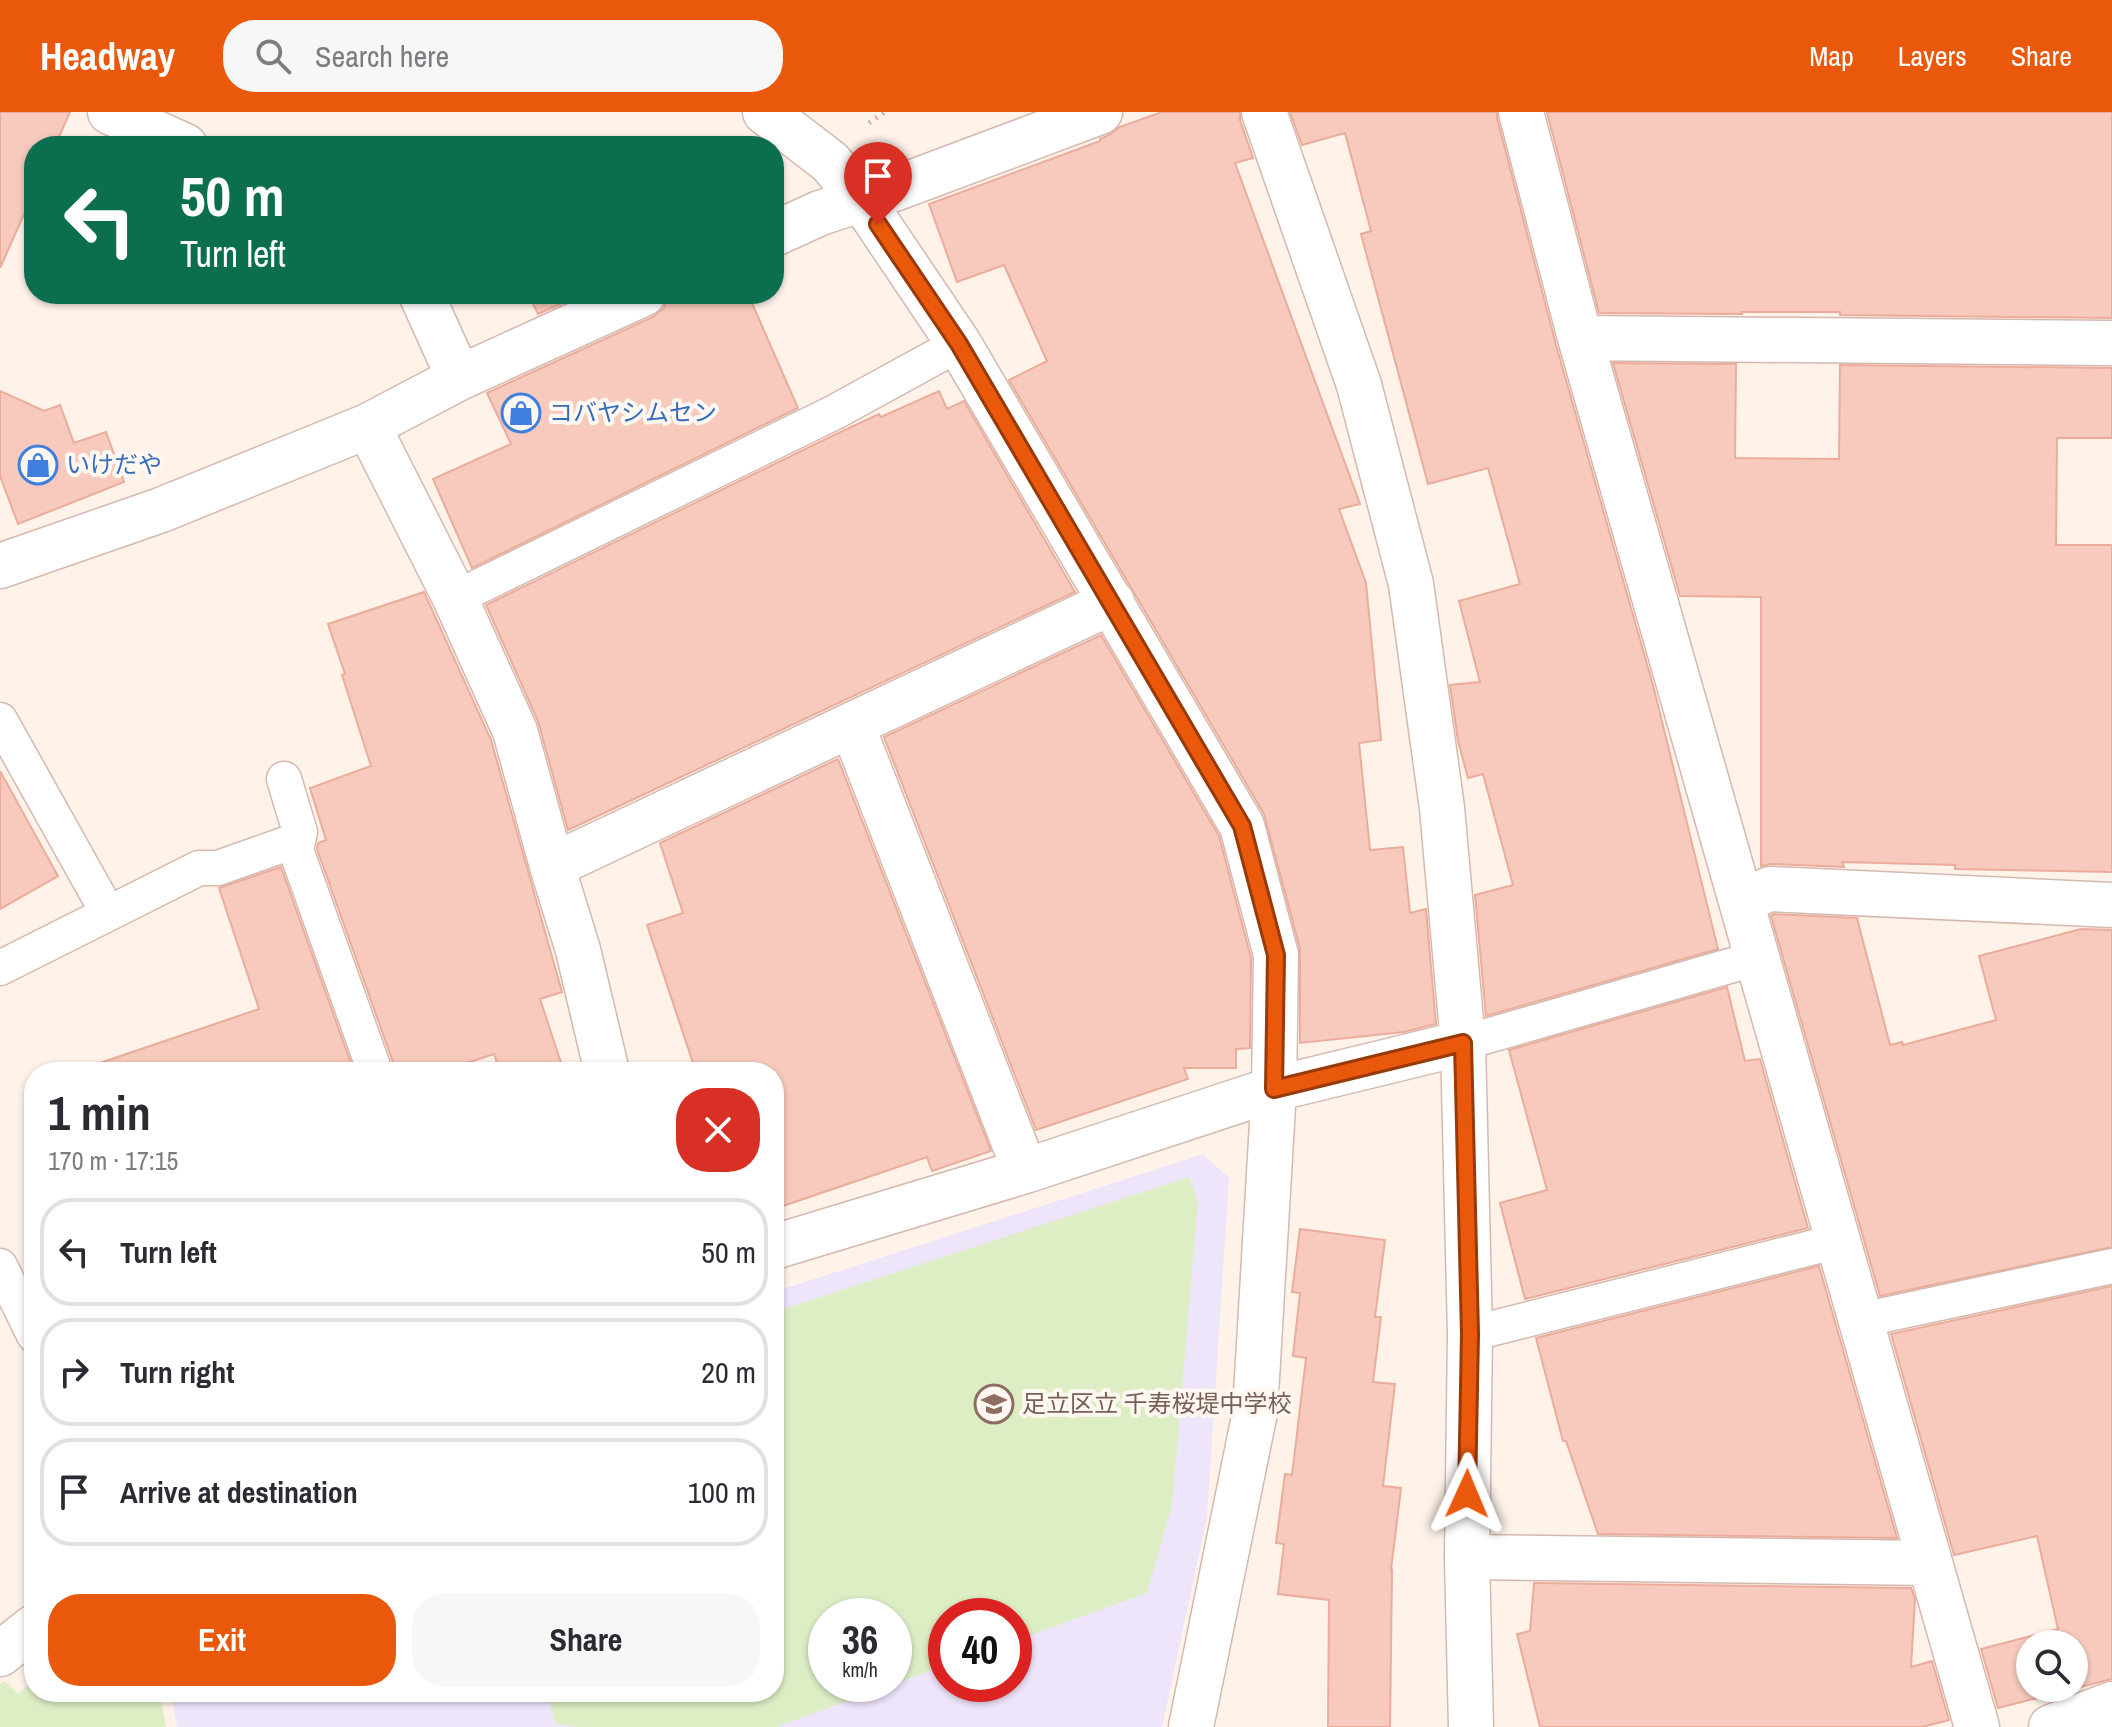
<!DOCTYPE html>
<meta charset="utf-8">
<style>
:root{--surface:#fff;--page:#f7f7f7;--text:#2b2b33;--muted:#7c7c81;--line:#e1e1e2;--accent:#ea580c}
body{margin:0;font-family:"Archivo Narrow","Noto Sans JP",sans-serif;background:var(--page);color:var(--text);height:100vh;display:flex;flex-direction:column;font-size:30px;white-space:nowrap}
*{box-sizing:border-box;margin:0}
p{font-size:26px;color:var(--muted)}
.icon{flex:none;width:44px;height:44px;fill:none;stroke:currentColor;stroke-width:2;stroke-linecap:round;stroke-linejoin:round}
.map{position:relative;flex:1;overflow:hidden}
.drawer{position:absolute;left:24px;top:950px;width:760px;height:640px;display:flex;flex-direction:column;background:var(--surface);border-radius:32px;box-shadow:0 2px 6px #0004}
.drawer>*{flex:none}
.hud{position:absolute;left:24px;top:24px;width:760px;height:168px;border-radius:32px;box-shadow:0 2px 6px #0004;background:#0b6e4f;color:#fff;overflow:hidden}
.controls{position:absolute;left:2016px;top:1518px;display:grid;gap:16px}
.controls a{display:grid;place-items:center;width:72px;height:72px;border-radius:50%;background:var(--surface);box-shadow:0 2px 6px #0004;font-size:40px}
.speed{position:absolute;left:808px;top:1486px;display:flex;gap:16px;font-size:40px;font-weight:700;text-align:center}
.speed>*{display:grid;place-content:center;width:104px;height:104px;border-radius:50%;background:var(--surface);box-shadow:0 2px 6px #0004;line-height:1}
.speed small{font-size:20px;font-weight:400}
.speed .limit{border:12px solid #d22;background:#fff;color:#111}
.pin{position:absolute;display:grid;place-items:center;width:68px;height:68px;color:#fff;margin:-82px -34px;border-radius:50% 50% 50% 0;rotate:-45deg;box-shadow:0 0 8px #0007}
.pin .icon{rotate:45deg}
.me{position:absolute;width:88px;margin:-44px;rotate:1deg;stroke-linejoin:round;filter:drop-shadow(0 0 6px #0008)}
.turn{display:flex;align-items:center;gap:28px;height:168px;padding:0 24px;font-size:36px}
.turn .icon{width:104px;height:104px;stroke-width:2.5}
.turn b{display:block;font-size:56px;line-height:68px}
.round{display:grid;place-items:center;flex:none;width:84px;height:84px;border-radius:32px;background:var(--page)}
.headline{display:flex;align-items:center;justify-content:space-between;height:136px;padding:0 24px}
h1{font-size:48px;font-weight:800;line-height:60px}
.primary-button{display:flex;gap:16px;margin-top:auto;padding:16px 24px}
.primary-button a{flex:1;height:92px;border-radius:32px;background:var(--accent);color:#fff;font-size:32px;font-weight:800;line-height:92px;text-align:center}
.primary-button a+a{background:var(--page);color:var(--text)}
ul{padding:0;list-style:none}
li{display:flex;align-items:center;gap:24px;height:108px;margin:0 16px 12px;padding:0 8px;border:4px solid var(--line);border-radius:32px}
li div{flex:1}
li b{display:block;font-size:30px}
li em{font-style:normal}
header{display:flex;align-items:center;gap:48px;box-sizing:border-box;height:112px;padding:0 40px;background:var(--accent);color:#fff}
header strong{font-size:38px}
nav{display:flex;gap:44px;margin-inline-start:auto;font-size:28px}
.search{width:560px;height:72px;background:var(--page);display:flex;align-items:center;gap:20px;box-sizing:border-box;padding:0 28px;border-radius:32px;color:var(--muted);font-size:30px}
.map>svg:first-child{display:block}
.education{fill:#efe5fb;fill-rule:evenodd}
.green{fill:#ddeec5;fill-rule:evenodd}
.building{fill:#f7cabd;stroke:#ebac9c;stroke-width:2;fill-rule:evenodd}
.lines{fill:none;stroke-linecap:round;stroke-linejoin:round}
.service-casing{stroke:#d5b9af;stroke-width:37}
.minor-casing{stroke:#d5b9af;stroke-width:47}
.tertiary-casing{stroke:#d5b9af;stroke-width:47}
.secondary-casing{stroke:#dabaae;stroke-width:47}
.path{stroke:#ddac9f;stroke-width:5;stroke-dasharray:2 6;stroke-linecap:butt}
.service{stroke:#fff;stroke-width:34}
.minor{stroke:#fff;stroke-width:44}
.tertiary{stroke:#fff;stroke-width:44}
.secondary{stroke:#fff;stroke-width:44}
.route-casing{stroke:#983908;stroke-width:20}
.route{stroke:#ea580c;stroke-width:14}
.labels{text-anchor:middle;stroke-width:8;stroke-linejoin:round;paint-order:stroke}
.shop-label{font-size:24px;fill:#366cbe;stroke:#fff7f1;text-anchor:start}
.education-label{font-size:24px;fill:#785e54;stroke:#fff7f1;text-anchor:start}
</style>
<header>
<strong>Headway</strong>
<div class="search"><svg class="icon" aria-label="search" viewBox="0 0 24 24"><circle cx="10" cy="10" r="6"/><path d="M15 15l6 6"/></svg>Search here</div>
<nav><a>Map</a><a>Layers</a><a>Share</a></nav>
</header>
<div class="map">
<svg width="2112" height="1615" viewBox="0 0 2112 1615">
<rect width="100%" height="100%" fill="#fef2e9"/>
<path class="education" d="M1203,1042L1229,1066L1207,1405L1162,1615H177L171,1580H774V1180ZM826,1504H894V1572H826ZM946,1504H1014V1572H946Z"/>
<path class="green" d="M1189,1065L1198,1090L1172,1394L1147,1481L1014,1529V1504H946V1553L776,1615H580L556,1612L546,1580H774V1200ZM826,1504H894V1572H826Z
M34,1568V1580H159L166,1615H0V1572L5,1569L18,1582Z"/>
<path class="building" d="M0,0H70L55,34H34V80L0,156Z
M1162,0H1240V8L1253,46L1235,51L1360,392L1339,397L1366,471L1381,628L1359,631L1370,738L1403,735L1410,801L1426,797L1436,912L1404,920L1300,931V837L1264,702L1009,268L1047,249L1004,153L957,170L929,92L1100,29V27L1109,23L1120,15Z
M1290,0H1497V6L1556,233L1653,573L1718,837L1486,904L1475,783L1513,773L1483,662L1468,666L1458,629L1450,573L1480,570L1459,489L1520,472L1488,356L1428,372L1361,122L1371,119L1345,21L1302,33Z
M1547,0H2112V206L1840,203V200H1742V202H1737L1599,201Z
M528,182H583L538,202Z
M668,182H748L798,296L472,456L433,367L511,332L487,281L653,205L664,196Z
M1613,251L1736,252L1735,346L1839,347L1840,253L2112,256V326H2057L2056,433H2112V760L1955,757V753L1842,750L1844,755L1771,752L1761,754V485L1680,484Z
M0,279L44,299L60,293L74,331L106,320L124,370L18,412L0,364Z
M939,279L947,297L964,289L1075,480L568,718L538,609L486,493L830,325L879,302L881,305Z
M424,480L491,628L562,880L540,887L564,960H500L494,942L439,960H394V953L317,737L318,731L326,728L310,676L371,654L342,563L345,562L328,512Z
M1101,523L1219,724L1251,846L1250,936L1236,937V956H1184L1188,967L1036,1018L884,625Z
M838,647L991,1039L932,1059L927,1045L774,1097V960H696L647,813L683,801L660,731Z
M0,659L58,764L0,797Z
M281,755L354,960H101L100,951L259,897L219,776Z
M1774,802L1857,806L1890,933L1902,930L1903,933L1996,908L1979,844L2081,817L2112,818V1135L1880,1184L1771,804Z
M1727,875L1745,949L1760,947L1808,1116L1525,1187L1500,1091L1547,1078L1509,938Z
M1300,1117L1385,1128L1375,1205H1381L1373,1270L1395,1272L1383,1374L1401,1376L1391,1458H1392L1390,1615H1328L1329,1488L1278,1482L1284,1432L1276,1431L1285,1362L1292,1363L1306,1246L1293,1244L1300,1181L1292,1180Z
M1819,1154L1897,1426L1598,1422L1566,1329H1563L1536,1226Z
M2112,1174V1567L1998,1596L1981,1537L2058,1517L2037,1424L1954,1443L1891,1222ZM2030,1532H2074V1576H2030Z
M1534,1471L1911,1476L1915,1487L1911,1555L1932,1549L1949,1608L1922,1615H1540L1517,1522L1530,1519Z"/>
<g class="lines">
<g class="service-casing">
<path id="service" d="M455,486L835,300L959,232
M0,608L108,801
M284,667L300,720L296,738L375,960
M0,856L199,756H218L286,732L297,733
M1463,931L1757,846
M0,1154L34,1223
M1861,1208L2112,1154
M1470,1222L1838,1129"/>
</g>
<g class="minor-casing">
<path id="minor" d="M110,0L185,34
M765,0L830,50L862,88L959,232L1242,714L1276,843L1274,977L1255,1300L1191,1615
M1521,0L1580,226L1977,1615
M774,122L820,101L897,76L1100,0
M421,182L459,266
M1580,226L2112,231
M368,314L455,486L515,619L552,754L578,838L607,960
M0,454L161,398L368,314L459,266L643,182
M852,613L1025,1059
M552,754L1112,490
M1741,789L1770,777L2112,793
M774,1135L1025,1059L1274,977L1463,931
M1467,1445L1930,1451
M0,1542L34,1515"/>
</g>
<g class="tertiary-casing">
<path id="tertiary" d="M1264,0L1359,273L1411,472L1442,696L1463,931L1470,1222L1467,1445L1471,1615"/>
</g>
<g class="secondary-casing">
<path id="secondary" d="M2051,1615L2112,1592"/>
</g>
<path class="path" d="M869,11L885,0"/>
<use href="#service" class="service"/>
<use href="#minor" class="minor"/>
<use href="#tertiary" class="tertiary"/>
<use href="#secondary" class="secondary"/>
</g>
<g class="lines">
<g class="route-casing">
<path id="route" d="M878,112L959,232L1242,714L1276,843L1274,977L1463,931L1470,1222L1467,1382"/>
</g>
<use href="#route" class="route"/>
</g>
<defs>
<g id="shop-ring" transform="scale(2)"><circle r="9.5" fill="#fff7f1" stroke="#3f7fe0" stroke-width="1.5"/><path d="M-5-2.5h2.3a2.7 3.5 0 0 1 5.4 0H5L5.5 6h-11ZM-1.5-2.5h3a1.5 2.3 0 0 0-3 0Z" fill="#3f7fe0"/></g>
<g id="school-ring" transform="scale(2)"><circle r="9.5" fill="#fff7f1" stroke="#8d6e63" stroke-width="1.5"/><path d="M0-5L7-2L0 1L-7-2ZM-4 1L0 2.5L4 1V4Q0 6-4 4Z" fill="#8d6e63"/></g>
</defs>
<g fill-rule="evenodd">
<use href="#shop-ring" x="521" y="301"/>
<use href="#shop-ring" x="38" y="353"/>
<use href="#school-ring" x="994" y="1292"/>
</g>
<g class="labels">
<g class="shop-label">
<text x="549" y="309">コバヤシムセン</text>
<text x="66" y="361">いけだや</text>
</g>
<g class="education-label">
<text x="1022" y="1300">足立区立 千寿桜堤中学校</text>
</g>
</g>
</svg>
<div class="controls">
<a><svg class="icon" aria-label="search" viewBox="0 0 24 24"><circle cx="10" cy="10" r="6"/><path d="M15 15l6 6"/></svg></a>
</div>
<div class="speed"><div>36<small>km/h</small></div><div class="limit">40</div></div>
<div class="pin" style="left:878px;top:112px;background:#d93025"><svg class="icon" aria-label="arrive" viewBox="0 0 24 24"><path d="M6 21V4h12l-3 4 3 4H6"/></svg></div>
<svg class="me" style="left:1467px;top:1382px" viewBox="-20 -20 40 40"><path d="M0-17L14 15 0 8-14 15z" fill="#ea580c" stroke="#fff" stroke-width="4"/></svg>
<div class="hud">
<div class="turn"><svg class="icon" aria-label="left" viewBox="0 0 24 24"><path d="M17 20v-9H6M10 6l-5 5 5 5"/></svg><div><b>50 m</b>Turn left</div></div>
</div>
<section class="drawer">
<div class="headline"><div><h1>1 min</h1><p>170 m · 17:15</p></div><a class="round" style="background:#d93025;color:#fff"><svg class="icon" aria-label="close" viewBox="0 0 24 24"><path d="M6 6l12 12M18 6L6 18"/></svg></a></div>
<ul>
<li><svg class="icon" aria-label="left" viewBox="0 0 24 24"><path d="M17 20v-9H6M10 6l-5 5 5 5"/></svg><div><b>Turn left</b></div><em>50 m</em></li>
<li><svg class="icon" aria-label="right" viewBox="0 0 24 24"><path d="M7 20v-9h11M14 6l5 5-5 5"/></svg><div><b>Turn right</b></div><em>20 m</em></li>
<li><svg class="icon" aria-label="arrive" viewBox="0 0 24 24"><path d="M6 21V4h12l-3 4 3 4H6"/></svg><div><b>Arrive at destination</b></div><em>100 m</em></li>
</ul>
<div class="primary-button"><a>Exit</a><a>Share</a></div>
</section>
</div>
